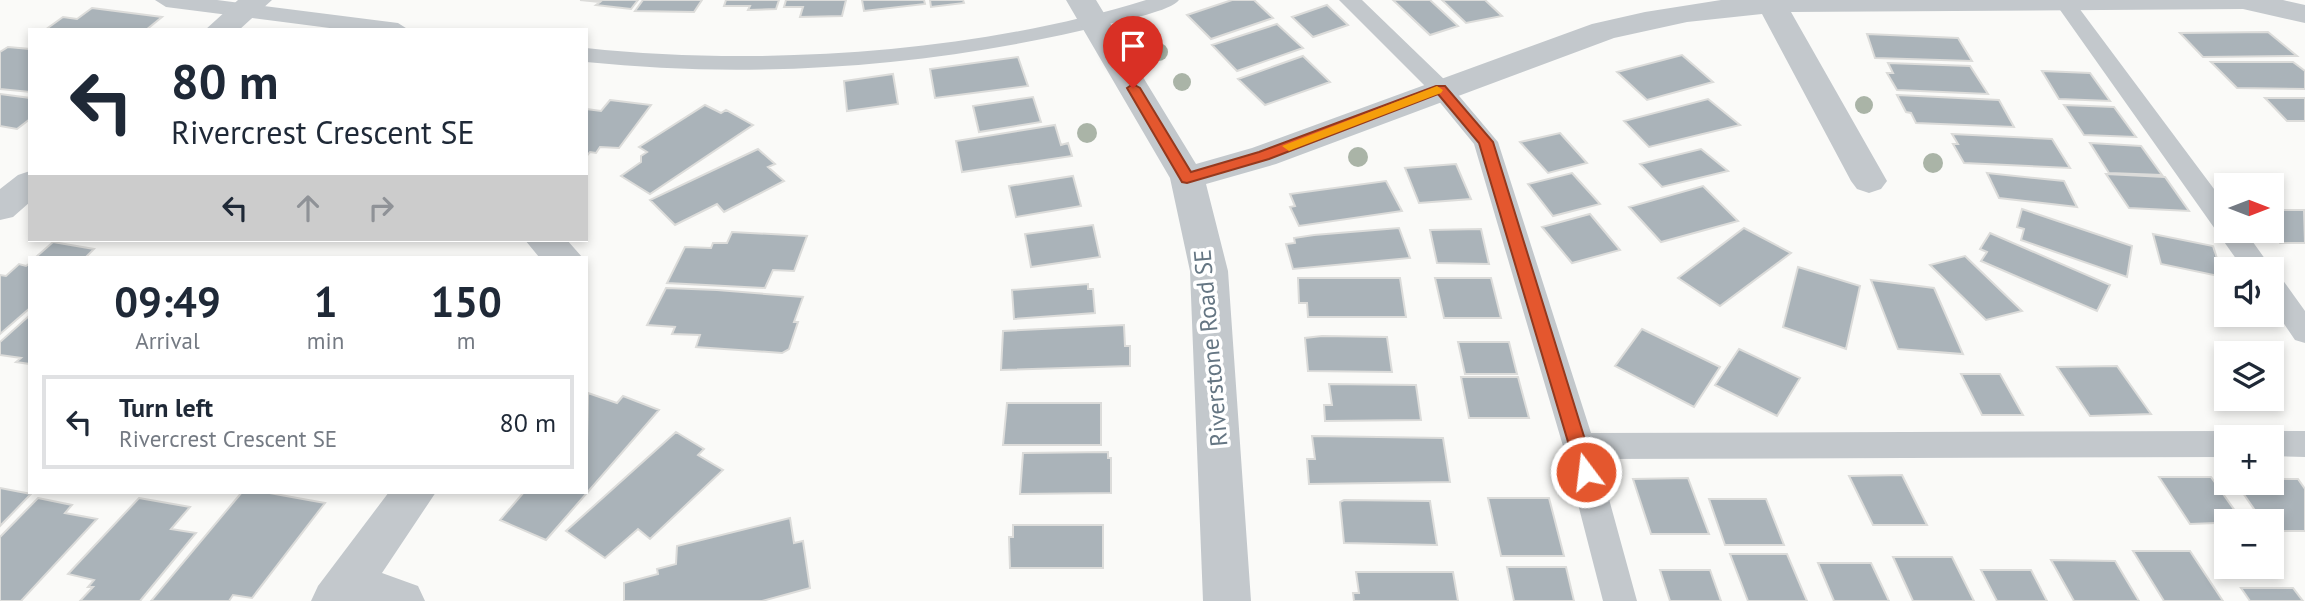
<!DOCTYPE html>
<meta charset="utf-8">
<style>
:root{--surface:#fff;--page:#f6f6f7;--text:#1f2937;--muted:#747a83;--line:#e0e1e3}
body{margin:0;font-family:"PT Sans",sans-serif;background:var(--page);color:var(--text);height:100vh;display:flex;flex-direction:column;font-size:26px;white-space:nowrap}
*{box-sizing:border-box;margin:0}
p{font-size:23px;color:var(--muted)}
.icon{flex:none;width:38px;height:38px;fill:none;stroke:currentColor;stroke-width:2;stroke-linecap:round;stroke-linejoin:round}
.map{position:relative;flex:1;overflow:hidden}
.details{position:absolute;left:28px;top:256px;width:560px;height:238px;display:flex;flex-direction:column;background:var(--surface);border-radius:0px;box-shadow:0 4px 10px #0003}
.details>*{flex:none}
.banner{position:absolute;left:28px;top:28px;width:560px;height:214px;border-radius:0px;box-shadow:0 4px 10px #0003;background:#fff;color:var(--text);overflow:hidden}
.needle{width:46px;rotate:90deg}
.buttons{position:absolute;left:2214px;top:173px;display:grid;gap:14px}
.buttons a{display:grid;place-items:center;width:70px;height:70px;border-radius:0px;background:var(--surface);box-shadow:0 4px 10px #0003;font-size:35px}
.pin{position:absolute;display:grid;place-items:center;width:60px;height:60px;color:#fff;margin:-72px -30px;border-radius:50% 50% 50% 0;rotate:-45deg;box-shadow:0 0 7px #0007}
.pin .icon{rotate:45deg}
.me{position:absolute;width:77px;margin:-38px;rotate:345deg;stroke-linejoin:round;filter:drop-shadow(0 0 5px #0008)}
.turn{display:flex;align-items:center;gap:24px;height:147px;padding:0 28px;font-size:32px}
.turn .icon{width:91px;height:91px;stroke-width:2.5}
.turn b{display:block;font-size:49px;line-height:60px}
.lanes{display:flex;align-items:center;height:66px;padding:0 28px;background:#0003;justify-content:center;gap:35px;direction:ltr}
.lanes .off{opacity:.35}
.eta{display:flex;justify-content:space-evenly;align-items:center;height:119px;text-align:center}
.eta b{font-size:42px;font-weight:800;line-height:49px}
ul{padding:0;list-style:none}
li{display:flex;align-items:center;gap:21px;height:94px;margin:0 14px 10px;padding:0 14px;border:4px solid var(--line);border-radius:0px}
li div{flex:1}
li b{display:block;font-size:26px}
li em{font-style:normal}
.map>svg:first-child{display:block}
.building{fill:#aab3b9;stroke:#dcdcda;stroke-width:2}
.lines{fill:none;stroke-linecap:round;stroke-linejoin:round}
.service{fill:#c3c8cc;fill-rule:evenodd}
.minor{fill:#c3c8cc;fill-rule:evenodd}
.tree{fill:#aab4a7}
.route{fill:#e4572e;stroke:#94391e;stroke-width:2}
.slow{fill:#f59e0b}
.labels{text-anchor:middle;stroke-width:7;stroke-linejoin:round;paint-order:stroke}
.street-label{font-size:24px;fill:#657683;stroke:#fff}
</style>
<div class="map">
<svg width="2305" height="601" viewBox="0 0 2305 601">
<rect width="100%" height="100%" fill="#fafaf8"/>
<path class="building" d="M580,0H638L631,9L596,5L600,2Z
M643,0H702L694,12L635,11Z
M726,0H779L776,9L748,10L750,6H724Z
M786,0H846L842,16L800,17L803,7H784Z
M862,0H924L925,4L864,11Z
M930,0H963L964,3L931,7Z
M1232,0H1254L1273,18L1211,39L1187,15Z
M1393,0H1430L1458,26L1430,35Z
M1442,0H1485L1502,16L1466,23Z
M1327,5L1348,25L1313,37L1292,17Z
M92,8L162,17L146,30H45L63,17L77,19Z
M1277,24L1303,48L1237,71L1212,45Z
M2268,32L2297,56L2203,57L2180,33Z
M1867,34L1958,38L1972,61L1875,58Z
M8,47L30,49V92L0,89V52Z
M1682,55L1713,82L1647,100L1617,72Z
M1303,56L1330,82L1265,105L1238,79Z
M1018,57L1028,86L935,98L930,69Z
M2211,62H2293L2305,71V89L2237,88Z
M1888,63L1970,66L1988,94L1897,90L1887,73H1893Z
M2042,71L2090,73L2110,101L2059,99Z
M893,74L898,104L847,111L844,81Z
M0,94L30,98V119L17,129L0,126Z
M1897,95L1999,100L2014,127L1916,123L1911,113L1906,112Z
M1033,97L1041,122L979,132L973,106Z
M2265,98H2305V121H2287Z
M1708,99L1740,125L1649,147L1624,121Z
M610,100L651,105L619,148L600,147L596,153L590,152L586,157V109L601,111Z
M705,105L721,113L726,110L753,125L650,194L621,176L641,162V156L647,152L639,147Z
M2064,105L2114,107L2136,137L2084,135Z
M1055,125L1061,145L1068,143L1072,156L962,172L956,141Z
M1560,133L1587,163L1548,173L1520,142Z
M1952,134L2052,139L2070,168L1964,163L1953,144H1958Z
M2090,143L2141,146L2162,175L2109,173Z
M758,149L775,164L768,167L784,181L724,212L717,204L675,225L650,200Z
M1701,149L1728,171L1662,187L1640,164Z
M1456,164L1471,199L1419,203L1405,168Z
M1572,173L1600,204L1553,216L1528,184Z
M1987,173L2064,181L2077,207L1999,198Z
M2106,174L2165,177L2189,211L2129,208Z
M1073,176L1081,206L1016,217L1009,186Z
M1386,181L1402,211L1299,226L1290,207L1295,206L1290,194Z
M1703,186L1738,221L1661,242L1629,207Z
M2022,209L2132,246L2127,277L2021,240L2024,229L2017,227Z
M2272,210H2304L2305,243H2280L2269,231H2272Z
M1590,214L1620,250L1572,263L1542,227Z
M1093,225L1100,257L1031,267L1025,234Z
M1399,228L1410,258L1293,269L1286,244L1295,243L1294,238L1314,235Z
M1744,228L1791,253L1720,306L1678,278Z
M1481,229L1489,264L1437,263L1430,230Z
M732,232L807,236L794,271L773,270L765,288L667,283L685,247L711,248L713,243H727Z
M1990,233L2110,285L2097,311L1981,261L1987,252L1980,249Z
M2153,234L2213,246L2223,277L2161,264Z
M53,242L94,249L86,257H36Z
M1965,256L2022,311L1986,320L1930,265Z
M30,263V308L0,334V275L6,276L19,264L26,266Z
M1798,267L1860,286L1846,349L1783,327Z
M1298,278H1400L1406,317H1308L1307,303H1299Z
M1435,278H1491L1501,318H1444Z
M1871,280L1934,288L1963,354L1898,349Z
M1088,284V289H1093L1095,313L1014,319L1012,290Z
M666,288L717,290L803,297L794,322H798L789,349L782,353L696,347L700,335L672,334L675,327L647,325Z
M30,315V364L16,362L21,358L0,355V342Z
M1124,325L1125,346H1130V366L1001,370L1003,331Z
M1642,329L1720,367L1694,407L1615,366Z
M1322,336L1387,337L1392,372L1308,371L1305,338Z
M1458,342H1509L1517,374H1465Z
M1739,349L1800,378L1777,416L1715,385Z
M2117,366L2151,414L2090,416L2057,367Z
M1961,374H2000L2023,415H1982Z
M1461,377H1518L1529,418H1469Z
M1329,384L1416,385L1421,420L1325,421L1324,405H1332Z
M588,393L617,403L623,396L659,410L546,540L500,520L524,492H586Z
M1007,403H1101V445H1003Z
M676,432L704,449L698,455L723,470L650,539L638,529L605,558L566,531Z
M1312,436L1443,438L1450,482L1309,484L1307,459H1315Z
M1108,452V458H1111V493L1020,494L1023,453Z
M1902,475L1927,525H1873L1849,476Z
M2159,477H2211L2243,522L2190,524Z
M1688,478L1709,534H1651L1633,479Z
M2272,479H2298L2305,489V531H2272V522H2263L2236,483H2272Z
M0,488L31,494L0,526Z
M242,492H264L325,503L252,598L233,595L229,601H151Z
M38,498L72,505L65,513L97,519L21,601H0V537Z
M139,498L190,507L171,529L196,533L140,601H80L93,587H88L94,580L68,574Z
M1488,498H1549L1564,556H1501Z
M1709,499H1766L1784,545H1725Z
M1344,500L1430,501L1437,545L1344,543L1340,502Z
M790,518L794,543L803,541L810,588L762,601H624V583L658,574L657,569L676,564L677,546Z
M1013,525H1103V568H1010L1009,537H1013Z
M2133,551H2190L2223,601H2164Z
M1730,554H1787L1807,601H1748Z
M1893,557H1952L1974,601H1913Z
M2051,560L2115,561L2139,601H2074Z
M1818,563H1871L1889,601H1834Z
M1507,567H1566L1574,601H1514Z
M1660,570H1710L1721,601H1670Z
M1981,570H2031L2047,601H1997Z
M1356,572H1453L1458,601H1354L1353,593H1359Z
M2241,588H2293L2303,601H2250Z"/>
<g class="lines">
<path class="service" d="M155,0H217L398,23L409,30H345L166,7Z
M1146,0H1179C1171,11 1124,20 1109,24C939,66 760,80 586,62V48C763,67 976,53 1146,0Z
M1339,0H1362L1449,84L1498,142L1591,433L2226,431L2238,438H2226V457L1598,459L1637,601H1603L1563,446L1474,144L1433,94Z
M2053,0H2073L2226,205V231H2245L2273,270L2272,272V270H2244Z
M2272,276L2282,279L2305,311V343L2295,340L2272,306Z
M2272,431H2305V457L2272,456V438H2260Z"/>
<path class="minor" d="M238,0H272L239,30H205Z
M1066,0H1096L1196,164L1252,148L1592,24L1645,12L1721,0H2283L2305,5V23L2243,9L1791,12L1887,181L1881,189L1869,193L1857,189L1851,181L1762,14L1687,22L1614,38L1276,164L1206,184L1228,271L1251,601H1203L1190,271L1170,178Z
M30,171V202L13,217L0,220V189L18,175Z
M525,240H567L582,257H539Z
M389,492H436L382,573L418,586L425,601H311L318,586Z"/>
</g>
<g class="tree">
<circle cx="1147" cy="32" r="9"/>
<circle cx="1159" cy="52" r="9"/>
<circle cx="1182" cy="82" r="9"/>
<circle cx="1864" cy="105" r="9"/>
<circle cx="1087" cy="133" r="10"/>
<circle cx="1358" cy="157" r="10"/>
<circle cx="1933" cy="163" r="10"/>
</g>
<path class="route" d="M1133,84L1140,88L1191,172L1259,152L1436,86H1445L1493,142L1595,472L1592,477H1580L1577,472L1479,143L1438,94L1269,159L1187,183L1182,182L1127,88Z"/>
<path class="slow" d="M1437,86L1443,90L1441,93L1294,149L1289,151L1282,146Z"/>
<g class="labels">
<g class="street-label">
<text transform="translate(1211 348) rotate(-95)" y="8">Riverstone Road SE</text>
</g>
</g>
</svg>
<div class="buttons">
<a><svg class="needle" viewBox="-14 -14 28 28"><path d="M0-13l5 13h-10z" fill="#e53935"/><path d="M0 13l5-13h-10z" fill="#747a83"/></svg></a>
<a><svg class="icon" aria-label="sound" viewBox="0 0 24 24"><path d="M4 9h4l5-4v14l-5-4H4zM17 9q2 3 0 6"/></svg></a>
<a><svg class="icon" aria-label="layers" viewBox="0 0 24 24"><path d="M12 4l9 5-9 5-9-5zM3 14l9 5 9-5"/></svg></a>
<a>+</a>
<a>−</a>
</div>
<div class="pin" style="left:1133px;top:88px;background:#d93025"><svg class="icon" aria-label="arrive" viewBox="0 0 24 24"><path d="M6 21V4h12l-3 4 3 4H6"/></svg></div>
<svg class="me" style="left:1586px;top:472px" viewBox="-20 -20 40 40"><circle r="17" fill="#e4572e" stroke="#fff" stroke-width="3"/><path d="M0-11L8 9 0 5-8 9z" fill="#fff"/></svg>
<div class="banner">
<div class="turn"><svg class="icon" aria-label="left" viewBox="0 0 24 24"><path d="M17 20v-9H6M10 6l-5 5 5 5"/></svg><div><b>80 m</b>Rivercrest Crescent SE</div></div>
<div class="lanes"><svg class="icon" aria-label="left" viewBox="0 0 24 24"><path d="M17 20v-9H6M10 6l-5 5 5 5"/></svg><svg class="icon off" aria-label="ahead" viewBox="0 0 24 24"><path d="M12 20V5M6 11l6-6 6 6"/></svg><svg class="icon off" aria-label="right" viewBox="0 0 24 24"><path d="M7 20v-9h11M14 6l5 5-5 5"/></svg></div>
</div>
<section class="details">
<div class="eta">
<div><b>09:49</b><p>Arrival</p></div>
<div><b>1</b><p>min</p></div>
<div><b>150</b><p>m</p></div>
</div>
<ul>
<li><svg class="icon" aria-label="left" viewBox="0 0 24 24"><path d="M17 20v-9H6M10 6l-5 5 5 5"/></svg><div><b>Turn left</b><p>Rivercrest Crescent SE</p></div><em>80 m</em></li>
</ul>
</section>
</div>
